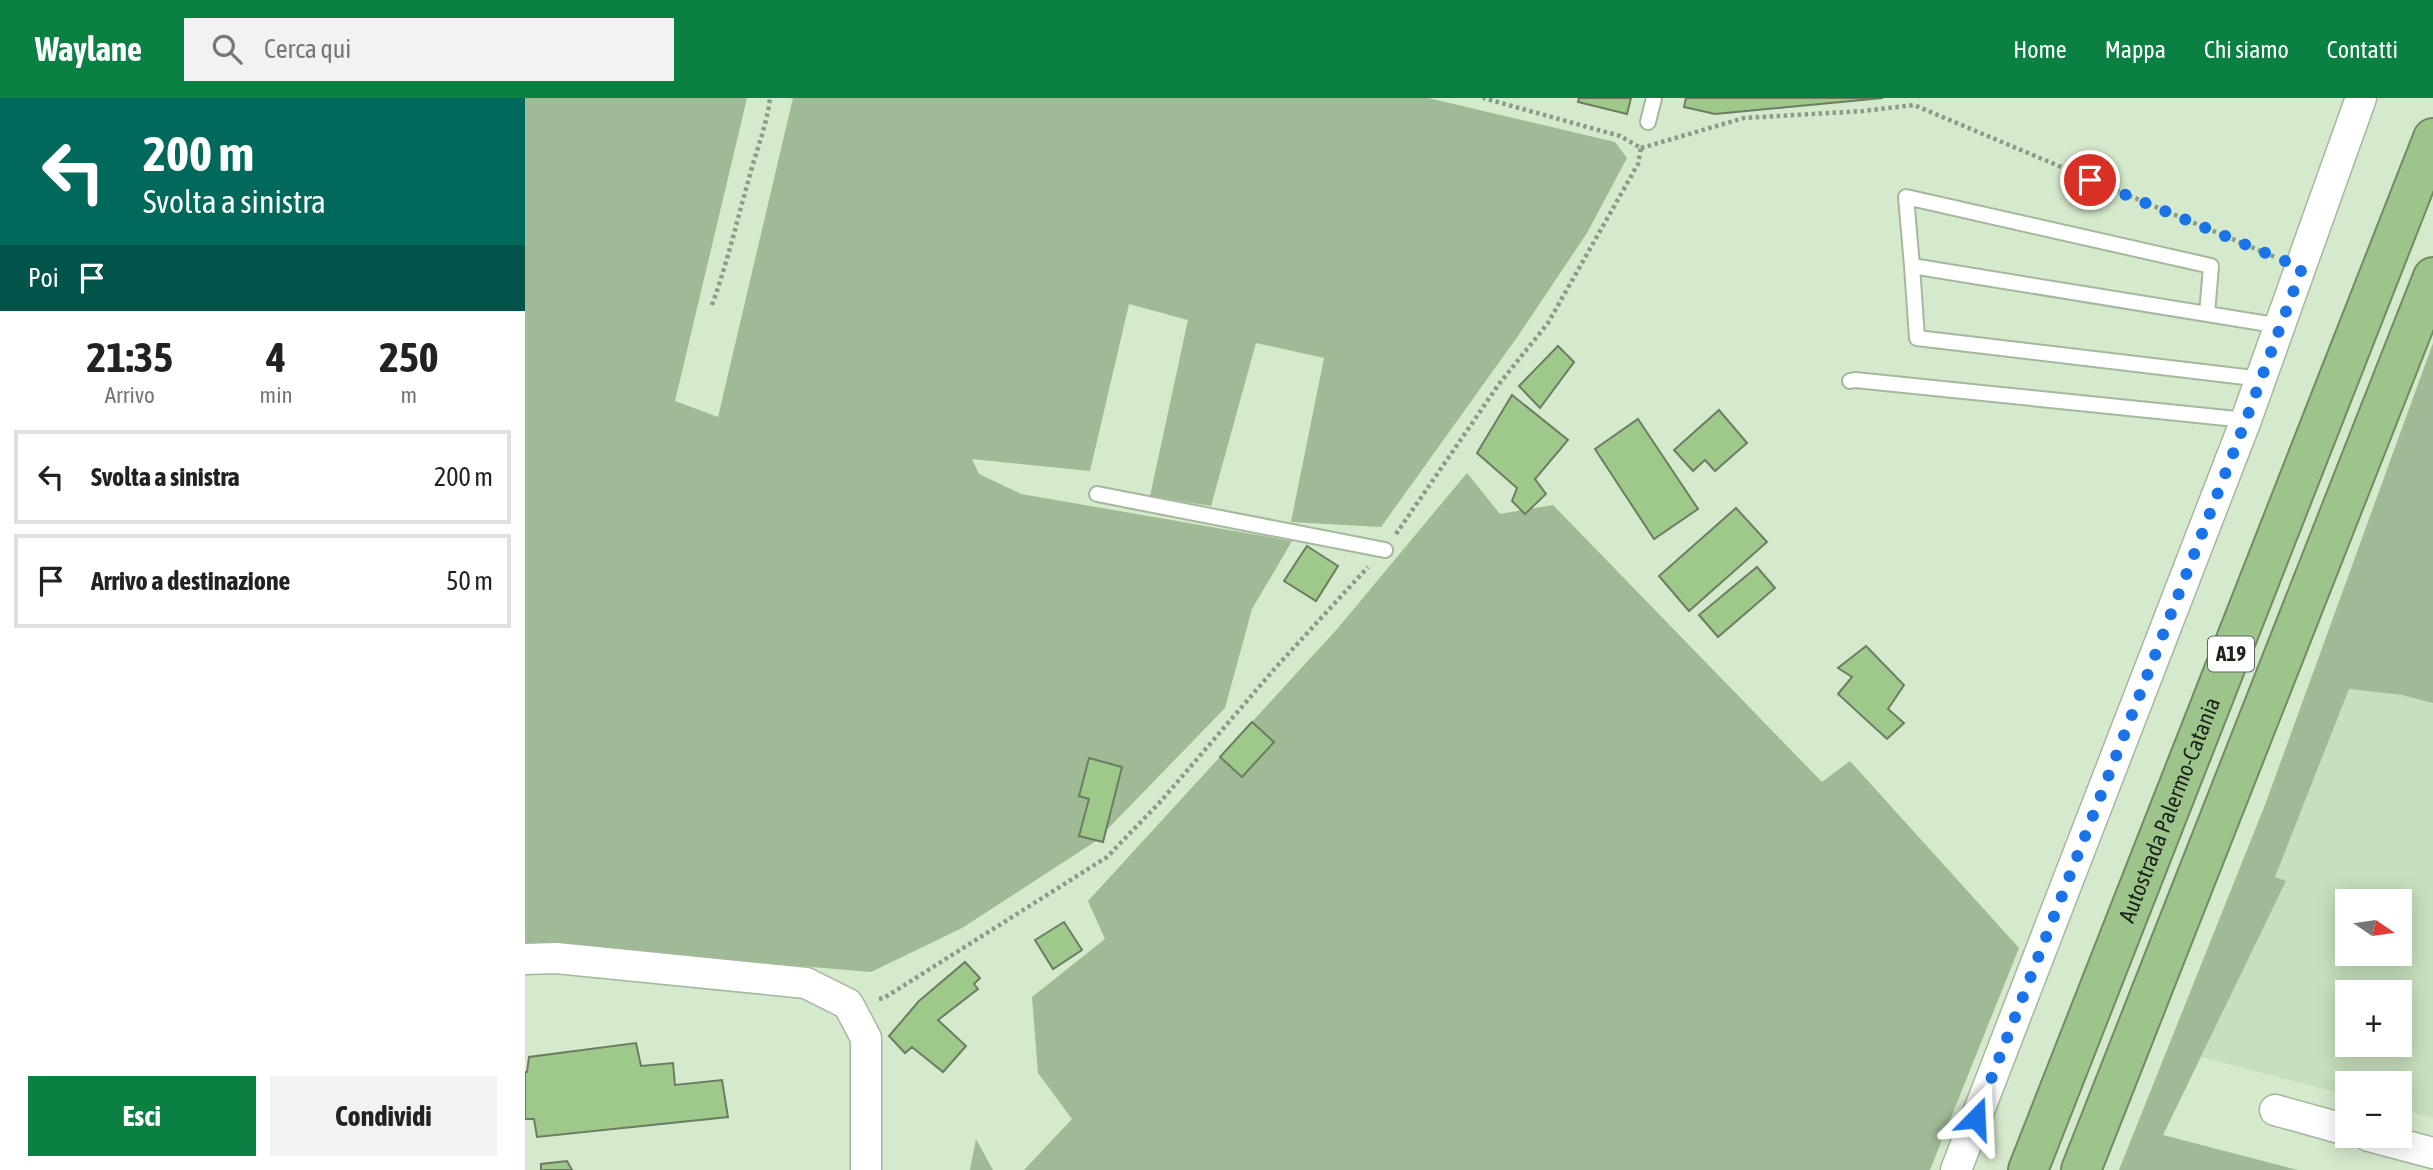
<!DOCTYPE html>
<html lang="it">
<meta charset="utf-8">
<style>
:root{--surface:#fff;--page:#f2f2f2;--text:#222;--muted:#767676;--line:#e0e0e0;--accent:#0b8043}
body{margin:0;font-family:"Asap Condensed",sans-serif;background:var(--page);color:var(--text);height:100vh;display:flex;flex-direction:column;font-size:26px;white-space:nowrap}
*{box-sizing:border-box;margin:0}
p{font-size:23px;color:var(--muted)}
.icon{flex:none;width:38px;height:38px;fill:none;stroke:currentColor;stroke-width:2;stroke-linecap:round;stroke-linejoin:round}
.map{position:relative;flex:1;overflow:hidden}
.panel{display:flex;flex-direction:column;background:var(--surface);width:525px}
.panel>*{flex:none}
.hud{background:#00695c;color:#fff;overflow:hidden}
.needle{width:46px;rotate:103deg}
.buttons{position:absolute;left:1810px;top:791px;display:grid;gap:14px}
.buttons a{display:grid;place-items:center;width:77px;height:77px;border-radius:0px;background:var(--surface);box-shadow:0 4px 18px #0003;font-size:35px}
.pin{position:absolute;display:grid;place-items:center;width:60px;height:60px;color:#fff;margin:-30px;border:4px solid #fff;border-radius:50%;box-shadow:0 2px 7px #0007}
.me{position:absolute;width:77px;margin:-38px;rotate:21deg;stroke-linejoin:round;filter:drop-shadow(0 0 5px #0008)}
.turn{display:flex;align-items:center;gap:24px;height:147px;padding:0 28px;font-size:32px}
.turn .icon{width:91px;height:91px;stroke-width:2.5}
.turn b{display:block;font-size:49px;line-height:60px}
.then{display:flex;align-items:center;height:66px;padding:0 28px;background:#0003;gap:14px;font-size:26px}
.eta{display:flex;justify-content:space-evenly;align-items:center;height:119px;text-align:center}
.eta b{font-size:42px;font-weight:700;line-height:49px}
.action{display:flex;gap:14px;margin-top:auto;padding:14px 28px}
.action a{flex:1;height:80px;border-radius:0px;background:var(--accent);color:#fff;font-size:28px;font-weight:700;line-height:80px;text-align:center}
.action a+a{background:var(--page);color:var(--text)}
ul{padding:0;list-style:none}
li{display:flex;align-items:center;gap:21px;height:94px;margin:0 14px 10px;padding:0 14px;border:4px solid var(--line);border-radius:0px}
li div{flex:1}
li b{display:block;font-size:26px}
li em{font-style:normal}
header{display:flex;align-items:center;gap:42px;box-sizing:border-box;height:98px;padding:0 35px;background:var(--accent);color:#fff}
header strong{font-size:33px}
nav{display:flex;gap:38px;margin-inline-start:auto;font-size:24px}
.search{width:490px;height:63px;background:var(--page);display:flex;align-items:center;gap:18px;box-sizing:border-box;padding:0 24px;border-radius:0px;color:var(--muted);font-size:26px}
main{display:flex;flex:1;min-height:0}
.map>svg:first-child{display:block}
.built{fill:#c6dfbc;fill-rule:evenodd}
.green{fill:#9fba94}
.building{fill:#9ec98a;stroke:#6c7d64;stroke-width:2}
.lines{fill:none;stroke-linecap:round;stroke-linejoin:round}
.service-casing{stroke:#a5b89d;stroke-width:18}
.minor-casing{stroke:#a5b89d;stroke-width:33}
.motorway-casing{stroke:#708c63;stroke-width:42}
.path{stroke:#8c9b85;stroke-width:4.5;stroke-dasharray:3.5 3.5;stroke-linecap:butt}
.service{stroke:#fff;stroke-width:14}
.minor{stroke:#fff;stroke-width:30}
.motorway{stroke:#9dc58b;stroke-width:38}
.route{stroke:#1a73e8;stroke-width:12;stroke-dasharray:0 21.6}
.labels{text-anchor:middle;stroke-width:5;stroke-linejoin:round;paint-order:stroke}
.shield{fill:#fff;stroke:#60655e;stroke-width:2}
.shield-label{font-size:21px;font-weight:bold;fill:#1c2319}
.street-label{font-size:23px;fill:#1c2319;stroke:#fff}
</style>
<header>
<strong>Waylane</strong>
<div class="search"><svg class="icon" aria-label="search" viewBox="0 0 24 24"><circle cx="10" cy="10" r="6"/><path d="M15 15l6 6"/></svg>Cerca qui</div>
<nav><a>Home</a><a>Mappa</a><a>Chi siamo</a><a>Contatti</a></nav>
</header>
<main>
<section class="panel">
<div class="hud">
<div class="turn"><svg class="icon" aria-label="left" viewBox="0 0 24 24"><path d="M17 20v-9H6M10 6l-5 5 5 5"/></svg><div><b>200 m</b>Svolta a sinistra</div></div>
<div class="then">Poi<svg class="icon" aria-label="arrive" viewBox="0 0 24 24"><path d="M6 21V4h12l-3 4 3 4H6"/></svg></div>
</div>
<div class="eta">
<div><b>21:35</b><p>Arrivo</p></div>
<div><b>4</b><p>min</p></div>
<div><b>250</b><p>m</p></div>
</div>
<ul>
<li><svg class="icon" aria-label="left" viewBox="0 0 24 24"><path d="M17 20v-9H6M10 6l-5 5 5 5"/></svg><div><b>Svolta a sinistra</b></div><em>200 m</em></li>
<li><svg class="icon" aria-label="arrive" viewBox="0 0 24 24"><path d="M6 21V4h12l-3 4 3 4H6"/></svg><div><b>Arrivo a destinazione</b></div><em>50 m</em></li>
</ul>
<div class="action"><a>Esci</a><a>Condividi</a></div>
</section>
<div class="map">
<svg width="1908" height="1072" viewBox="0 0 1908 1072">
<rect width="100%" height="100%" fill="#d5e9cc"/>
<path class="built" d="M1824,591L1877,597L1908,605V1020L1874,1011V985H1822V997L1676,959L1760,783L1749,779ZM1822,803H1874V856H1822ZM1822,894H1874V947H1822Z"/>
<path class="green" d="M0,0H222L150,303L193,319L268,0H903L1090,44L1102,60L1062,135L993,238L856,429L766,424L799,260L731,245L686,408L625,398L663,222L604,206L565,373L447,361L454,376L496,396L767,443L727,511L700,610L571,743L437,830L346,874L0,845Z
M1908,245V605L1877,597L1824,591L1750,779L1761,783L1638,1037L1773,1072H1594L1740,707Z
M942,375L975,416L1028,407L1297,684L1325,663L1494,850L1405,1072H499L547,1021L513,975L507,899L580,841L563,803L813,530Z
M451,1041L468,1072H445Z"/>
<path class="building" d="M1054,0H1106L1102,16L1053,4Z
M1161,0H1358L1190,16L1159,9Z
M1033,248L1049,264L1015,310L994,288Z
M987,297L1043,342L1010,381L1021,396L1000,416L987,403L992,390L952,355Z
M1194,312L1222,345L1190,373L1180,362L1168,373L1149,352Z
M1113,321L1173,411L1129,441L1070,351Z
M1211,410L1242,444L1164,513L1134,478Z
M782,448L813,468L791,503L759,483Z
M1232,469L1250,490L1193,539L1174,517Z
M1341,548L1379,587L1363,611L1379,625L1362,641L1313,596L1327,579L1313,570Z
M727,624L749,644L717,679L695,659Z
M564,660L597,669L578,744L554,738L564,701L554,698Z
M539,824L557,852L528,871L510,842Z
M440,864L455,880L449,886L453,891L413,922L441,948L418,974L387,949L380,955L364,938L394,903Z
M111,945L116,968L148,965L150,987L197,982L203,1019L12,1039L9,1021H0V974H2L4,959Z
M42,1063L47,1072H16V1066Z"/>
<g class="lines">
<g class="service-casing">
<path id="service" d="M1123,24L1129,0
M1387,168L1381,99L1686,168L1682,216
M1737,281L1392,240L1387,168L1756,228
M1325,283L1330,282L1721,322
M572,396L860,452"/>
</g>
<g class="minor-casing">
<path id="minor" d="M0,861L31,860L281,885L323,906L341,940V1072
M1750,1012L1822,1032
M1844,1038L1908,1055
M1431,1072L1721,322L1836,0"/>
</g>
<g class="motorway-casing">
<g id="motorway">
<path id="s1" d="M1503,1072L1908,40"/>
<path d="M1556,1072L1908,179"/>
</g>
</g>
<path class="path" d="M1116,50L1219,20L1338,13L1389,7L1750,159
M187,207C203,163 213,118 226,73C233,48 242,26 245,0
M871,436L974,286L1023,225L1113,66L1116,50L1095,38L958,0
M354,901L359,900L582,759L636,703L752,568L843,469"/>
<use href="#service" class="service"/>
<use href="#minor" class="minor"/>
<use href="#motorway" class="motorway"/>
</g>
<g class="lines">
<path class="route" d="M1451,1020L1721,322L1777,170L1565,82"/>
</g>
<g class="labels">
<rect class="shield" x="1683" y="538.5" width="46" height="35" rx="5"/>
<g class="shield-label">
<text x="1706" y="563">A19</text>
</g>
<g class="street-label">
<text dy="8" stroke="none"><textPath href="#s1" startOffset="387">Autostrada Palermo-Catania</textPath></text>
</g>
</g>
</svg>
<div class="buttons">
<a><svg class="needle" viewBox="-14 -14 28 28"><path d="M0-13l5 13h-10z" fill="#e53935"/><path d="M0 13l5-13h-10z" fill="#767676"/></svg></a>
<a>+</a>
<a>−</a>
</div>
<div class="pin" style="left:1565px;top:82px;background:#d93025"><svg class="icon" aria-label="arrive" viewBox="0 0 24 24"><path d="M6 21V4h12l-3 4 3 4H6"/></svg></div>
<svg class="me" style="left:1451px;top:1020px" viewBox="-20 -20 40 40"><path d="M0-17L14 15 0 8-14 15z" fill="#1a73e8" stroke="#fff" stroke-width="4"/></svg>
</div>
</main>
